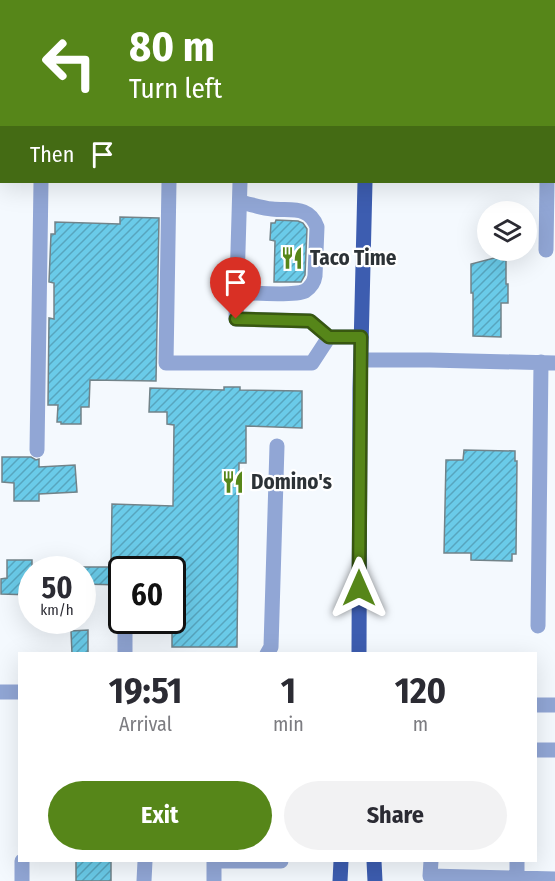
<!DOCTYPE html>
<style>
:root{--surface:#fff;--page:#f2f2f3;--text:#2b2b33;--muted:#7c7c81;--accent:#568619}
body{margin:0;font-family:"Fira Sans Condensed",sans-serif;background:var(--page);color:var(--text);height:100vh;display:flex;flex-direction:column;font-size:22px;white-space:nowrap}
*{box-sizing:border-box;margin:0}
p{font-size:20px;color:var(--muted)}
.icon{flex:none;width:33px;height:33px;fill:none;stroke:currentColor;stroke-width:2;stroke-linecap:round;stroke-linejoin:round}
.map{position:relative;flex:1;overflow:hidden}
.panel{position:absolute;left:18px;top:652px;width:519px;height:210px;display:flex;flex-direction:column;background:var(--surface);border-radius:0px;box-shadow:0 6px 24px #0002}
.panel>*{flex:none}
.guide{position:absolute;left:0px;top:0px;width:555px;height:183px;box-shadow:0 6px 24px #0002;background:#568619;color:#fff;overflow:hidden}
.controls{position:absolute;left:477px;top:201px;display:grid;gap:12px}
.controls a{display:grid;place-items:center;width:60px;height:60px;border-radius:50%;background:var(--surface);box-shadow:0 6px 24px #0002;font-size:30px}
.speed{position:absolute;left:18px;top:556px;display:flex;gap:12px;font-size:30px;font-weight:700;text-align:center}
.speed>*{display:grid;place-content:center;width:78px;height:78px;border-radius:50%;background:var(--surface);box-shadow:0 6px 24px #0002;line-height:1}
.speed small{font-size:15px;font-weight:400}
.speed .limit{border:3px solid #111;border-radius:9px;background:#fff;color:#111}
.pin{position:absolute;display:grid;place-items:center;width:51px;height:51px;color:#fff;margin:-62px -26px;border-radius:50% 50% 50% 0;rotate:-45deg;box-shadow:0 0 6px #0007}
.pin .icon{rotate:45deg}
.me{position:absolute;width:66px;margin:-33px;rotate:0deg;stroke-linejoin:round;filter:drop-shadow(0 0 4px #0008)}
.turn{display:flex;align-items:center;gap:21px;height:126px;padding:0 30px;font-size:27px}
.turn .icon{width:78px;height:78px;stroke-width:2.5}
.turn b{display:block;font-size:42px;line-height:51px}
.then{display:flex;align-items:center;height:57px;padding:0 30px;background:#0003;gap:12px;font-size:22px}
.eta{display:flex;justify-content:space-evenly;align-items:center;height:102px;text-align:center}
.eta b{font-size:36px;font-weight:700;line-height:42px}
.button{display:flex;gap:12px;margin-top:auto;padding:12px 30px}
.button a{flex:1;height:69px;border-radius:36px;background:var(--accent);color:#fff;font-size:24px;font-weight:700;line-height:69px;text-align:center}
.button a+a{background:var(--page);color:var(--text)}
.map>svg:first-child{display:block}
.building{fill:url(#building-hatch);stroke:#728389;stroke-width:1.5}
.lines{fill:none;stroke-linecap:round;stroke-linejoin:round}
.minor{stroke:#91a6d5;stroke-width:15}
.major{stroke:#3d5db0;stroke-width:15}
.route-casing{stroke:#385710;stroke-width:15}
.route{stroke:#568619;stroke-width:10}
.labels{text-anchor:middle;stroke-width:4.5;stroke-linejoin:round;paint-order:stroke}
.poi-label{font-size:21px;font-weight:bold;fill:#2c3236;stroke:#fff;text-anchor:start}
</style>
<div class="map">
<svg width="555" height="881" viewBox="0 0 555 881">
<defs>
<pattern id="building-hatch" width="6" height="6" patternUnits="userSpaceOnUse" patternTransform="scale(1.5)"><rect width="6" height="6" fill="#6acbe9"/><path d="M-1 1l2-2M0 6l6-6M5 7l2-2" fill="none" stroke="#57a5be"/></pattern>
</defs>
<rect width="100%" height="100%" fill="#f4f9fe"/>
<path class="building" d="M120,217L159,218L156,381L90,380L89,407H81V424H61V422H57L58,405H48L49,318L54,319V283L49,282L51,234H55V222L120,224Z
M276,220L298,221L303,223L307,229L305,275L301,282H274L275,241L270,240L271,223H275Z
M502,256V260H506V284H508V303H501V337L473,336V293H471V264Z
M224,387H240V390L302,391V428L246,426V463H239L237,647H172V570H122V585L82,584V567H111L112,504L173,506L174,425L167,424V412H149L150,388L224,390Z
M464,450L515,451V461H517L516,554H512V561L471,560V553H444L446,460H463Z
M2,457H31L36,460L39,459V467L75,465L77,492L39,494V501H14V483L2,482Z
M7,560H32V595L1,594V579L7,578Z
M88,630V654H72L71,631Z
M76,861H111V881H76Z"/>
<g class="lines">
<path class="minor" d="M131,0V2
M67,2V0
M297,2V0
M448,2V0
M554,11H555
M554,61H555
M554,86H555
M554,111H555
M0,157H2
M554,167H555
M169,182L166,363H312L329,337
M240,182L236,319L310,321L329,337H361
M546,250L547,182
M237,292C251,293 295,296 305,291C311,287 314,283 315,276L317,227C309,205 291,211 272,209C261,208 250,204 240,202
M361,360H430L555,363
M37,450L41,182
M125,621V654
M538,626L541,362
M267,654L271,647L277,446
M0,692H20
M536,705H555
M536,750H555
M214,861H281
M431,861L430,876L555,879
M517,878V861
M22,881V861
M144,881L145,861
M214,881V861"/>
<path class="major" d="M355,2V0
M373,2V0
M390,2V0
M359,654L360,389L365,182
M374,861L375,881
M340,881L341,861"/>
</g>
<g class="lines">
<g class="route-casing">
<path id="route" d="M236,319L310,321L329,337H361L359,588"/>
</g>
<use href="#route" class="route"/>
</g>
<defs>
<g id="restaurant-bare" transform="scale(1.8)"><path d="M-5-6h1v4h1v-4h1v4h1v-4h1v5L-1.5 .5V6h-2V.5L-5-1ZM5-6V6H3V1.5H1.5Q1.5-4 5-6Z" fill="#568619" stroke="#fff" stroke-width="2.5" paint-order="stroke"/></g>
</defs>
<g fill-rule="evenodd">
<use href="#restaurant-bare" x="292" y="258"/>
<use href="#restaurant-bare" x="233" y="482"/>
</g>
<g class="labels">
<g class="poi-label">
<text x="310" y="265">Taco Time</text>
<text x="251" y="489">Domino's</text>
</g>
</g>
</svg>
<div class="controls">
<a><svg class="icon" aria-label="layers" viewBox="0 0 24 24"><path d="M12 4l9 5-9 5-9-5zM3 14l9 5 9-5"/></svg></a>
</div>
<div class="speed"><div>50<small>km/h</small></div><div class="limit">60</div></div>
<div class="pin" style="left:236px;top:319px;background:#d93025"><svg class="icon" aria-label="arrive" viewBox="0 0 24 24"><path d="M6 21V4h12l-3 4 3 4H6"/></svg></div>
<svg class="me" style="left:359px;top:588px" viewBox="-20 -20 40 40"><path d="M0-17L14 15 0 8-14 15z" fill="#568619" stroke="#fff" stroke-width="4"/></svg>
<div class="guide">
<div class="turn"><svg class="icon" aria-label="left" viewBox="0 0 24 24"><path d="M17 20v-9H6M10 6l-5 5 5 5"/></svg><div><b>80 m</b>Turn left</div></div>
<div class="then">Then<svg class="icon" aria-label="arrive" viewBox="0 0 24 24"><path d="M6 21V4h12l-3 4 3 4H6"/></svg></div>
</div>
<section class="panel">
<div class="eta">
<div><b>19:51</b><p>Arrival</p></div>
<div><b>1</b><p>min</p></div>
<div><b>120</b><p>m</p></div>
</div>
<div class="button"><a>Exit</a><a>Share</a></div>
</section>
</div>
